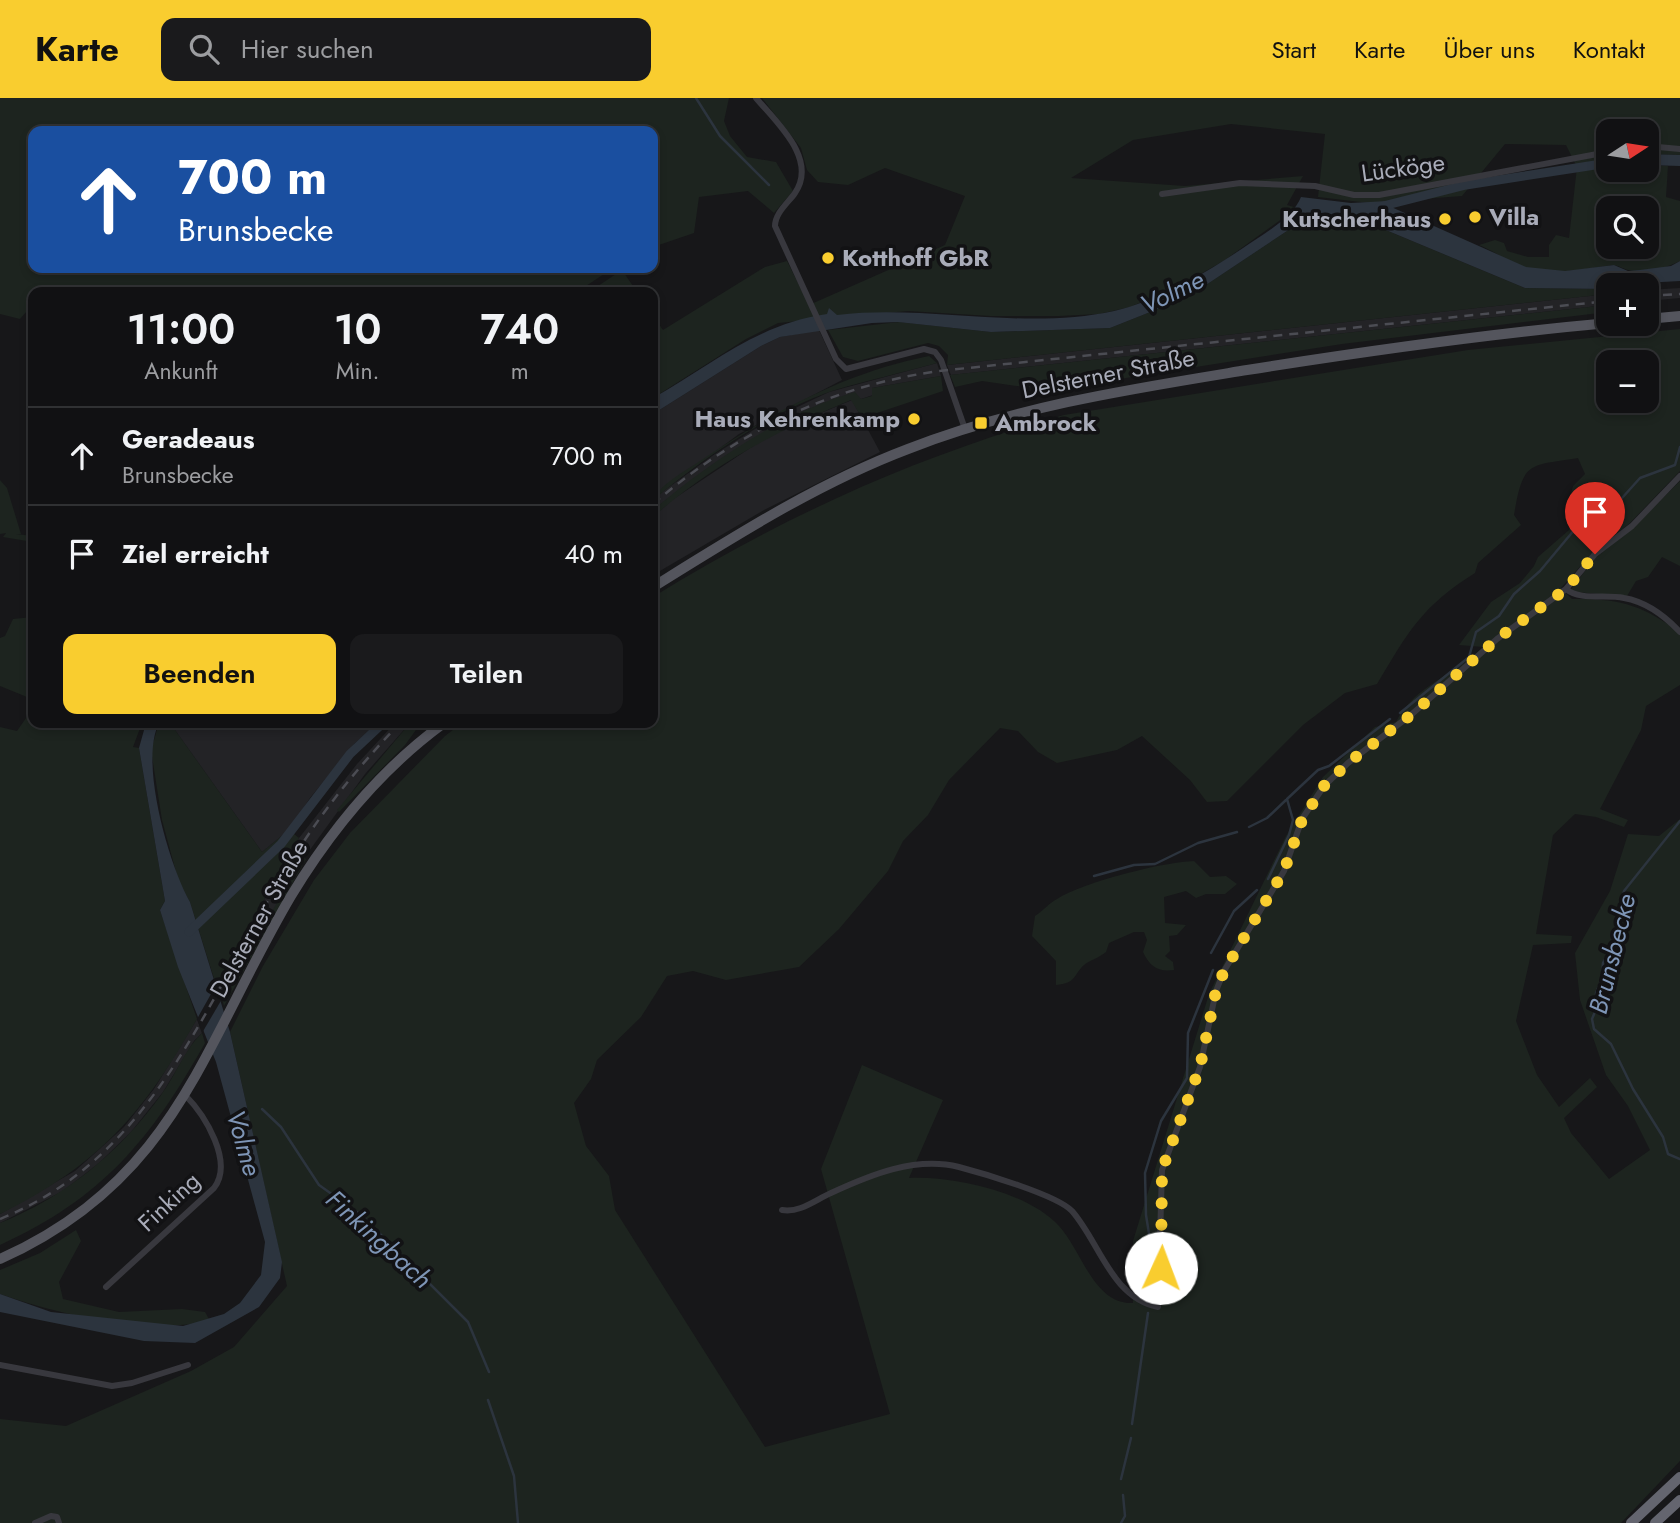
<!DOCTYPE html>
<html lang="de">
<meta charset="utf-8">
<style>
:root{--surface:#111113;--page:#1a1a1c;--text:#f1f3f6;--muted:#9c9da0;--line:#303133;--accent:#f9cd2f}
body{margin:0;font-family:Jost,sans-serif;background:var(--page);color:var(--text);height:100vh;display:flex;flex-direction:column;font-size:26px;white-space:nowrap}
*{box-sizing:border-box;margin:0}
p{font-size:23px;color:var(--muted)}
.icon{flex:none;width:38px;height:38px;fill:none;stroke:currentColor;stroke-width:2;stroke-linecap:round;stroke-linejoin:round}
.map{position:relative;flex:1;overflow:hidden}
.drawer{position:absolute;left:28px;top:189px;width:630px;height:441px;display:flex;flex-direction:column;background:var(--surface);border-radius:14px;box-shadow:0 4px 10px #0003,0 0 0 2px var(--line)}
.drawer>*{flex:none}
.hud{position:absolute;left:28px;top:28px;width:630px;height:147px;border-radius:14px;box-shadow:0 4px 10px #0003,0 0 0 2px var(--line);background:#1a4fa0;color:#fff;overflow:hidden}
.needle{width:46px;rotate:78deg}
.buttons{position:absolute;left:1596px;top:21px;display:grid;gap:14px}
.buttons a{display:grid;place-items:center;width:63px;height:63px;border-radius:14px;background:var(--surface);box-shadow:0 4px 10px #0003,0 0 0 2px var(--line);font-size:35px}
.pin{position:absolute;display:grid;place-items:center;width:60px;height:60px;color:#fff;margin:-72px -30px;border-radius:50% 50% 50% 0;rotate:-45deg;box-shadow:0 0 7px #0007}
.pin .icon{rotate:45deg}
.me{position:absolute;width:77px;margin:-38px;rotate:2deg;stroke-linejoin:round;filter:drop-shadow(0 0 5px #0008)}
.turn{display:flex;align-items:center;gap:24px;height:147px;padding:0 35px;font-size:32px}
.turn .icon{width:91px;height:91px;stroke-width:2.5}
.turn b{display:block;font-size:49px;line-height:60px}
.eta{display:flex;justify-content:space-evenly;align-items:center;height:119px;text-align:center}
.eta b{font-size:42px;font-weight:600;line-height:49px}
.cta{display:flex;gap:14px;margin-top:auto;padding:14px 35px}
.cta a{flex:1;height:80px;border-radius:14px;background:var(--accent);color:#111;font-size:28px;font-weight:600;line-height:80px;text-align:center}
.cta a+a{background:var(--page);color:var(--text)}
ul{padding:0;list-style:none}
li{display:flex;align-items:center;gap:21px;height:98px;padding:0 35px;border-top:2px solid var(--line)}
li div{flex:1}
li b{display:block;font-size:26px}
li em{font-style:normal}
header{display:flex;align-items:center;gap:42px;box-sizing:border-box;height:98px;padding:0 35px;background:var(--accent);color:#111}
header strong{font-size:33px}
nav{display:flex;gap:38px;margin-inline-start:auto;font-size:24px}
.search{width:490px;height:63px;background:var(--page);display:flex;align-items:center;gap:18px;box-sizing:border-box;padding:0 24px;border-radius:14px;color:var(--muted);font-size:26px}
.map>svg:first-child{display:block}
.built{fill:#232326}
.green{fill:#1d241f;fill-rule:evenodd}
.water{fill:#2c343e}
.pier{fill:#171719}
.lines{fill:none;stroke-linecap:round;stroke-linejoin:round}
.stream{stroke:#2c343e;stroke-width:2.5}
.canal{stroke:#2c343e;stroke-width:9}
.minor{stroke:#38383e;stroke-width:6}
.primary{stroke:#54555d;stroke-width:10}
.motorway{stroke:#64656f;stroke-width:10}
.rail{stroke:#4b4c53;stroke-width:2.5;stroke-dasharray:9 7;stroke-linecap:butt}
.route{stroke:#f9cd2f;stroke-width:12;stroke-dasharray:0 21.6}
.poi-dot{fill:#f9cd2f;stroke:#121214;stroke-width:2.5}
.labels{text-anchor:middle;stroke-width:7;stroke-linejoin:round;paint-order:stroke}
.street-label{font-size:24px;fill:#a9acb9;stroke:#121214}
.poi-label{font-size:24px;font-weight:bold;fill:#a9acb9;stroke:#121214;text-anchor:start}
.water-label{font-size:26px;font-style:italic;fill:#7e95b6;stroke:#121214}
</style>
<header>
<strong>Karte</strong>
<div class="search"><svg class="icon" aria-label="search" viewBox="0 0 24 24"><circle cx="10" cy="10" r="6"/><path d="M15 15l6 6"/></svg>Hier suchen</div>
<nav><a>Start</a><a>Karte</a><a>Über uns</a><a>Kontakt</a></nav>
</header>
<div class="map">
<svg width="1680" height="1425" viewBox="0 0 1680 1425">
<rect width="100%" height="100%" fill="#171719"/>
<path class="built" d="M1680,190V200L1647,203V192Z
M1608,196V207L951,277L947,267Z
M819,232L842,282L739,336L653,400V316L761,248L780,239Z
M937,265L941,278L872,290L873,297L861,301L850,296L802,314L745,346L653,412V402L665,392L715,356L768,323L829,294Z
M852,302L880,354L764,412L653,477V419L672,402L771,336Z
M170,625H379L355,645L310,700L289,732L262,754Z
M395,625H410L365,676L304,760L222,901L216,887L299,740L357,666Z
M197,921L202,935L194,943L163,994L131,1034L99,1065L63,1093L0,1125V1116L75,1073L124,1029L154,991Z"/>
<path class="green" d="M0,0H729L724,23L730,38L747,59L776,64L793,93L774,115L748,93L699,99L694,135L653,149V33H33V170H613L577,194H33V219L27,213L20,221L0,216Z
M762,0H1680V57L1647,56V33H1608V64L1604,65L1608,66V72H1647V67L1668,68L1666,99L1680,103V163C1666,170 1644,176 1628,172C1623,171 1618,167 1613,167C1581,171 1543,181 1512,165C1502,159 1491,152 1479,147L1495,142L1504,145L1507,153L1528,159H1549V147L1556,137L1569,140L1577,69L1566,47L1505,46L1462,98L1369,105L1318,99L1325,36L1231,26L1133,42L1071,80L1185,88L1303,78L1287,107L1297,110L1225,162L1185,185L1130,209L1099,216L1059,218H991L908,213L778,225L746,241L653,300V218L663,232L765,169L787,163L809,207L945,147L965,98L885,70L848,87L818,84L807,72L801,50ZM1608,110H1647V149H1608Z
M1334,119L1381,130L1525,190L1608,191V196L947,267L948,257L939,248L928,245L858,263L843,259L828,232L899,224L991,234L1110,230L1188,199L1290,131L1305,124Z
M622,172L637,194H589Z
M1608,207V214L1342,246L1088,286L1024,289L982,283L955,289L950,277Z
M1680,231V373L1630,425L1592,455L1561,490L1572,501C1618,500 1644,507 1680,535V587L1646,608L1641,632L1600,711L1628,722L1624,729L1596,719L1575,716L1553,737L1536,836L1572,838L1571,845L1533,847L1516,923L1537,977L1559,1009L1590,980L1597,989L1564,1020L1571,1035L1609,1081L1650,1052L1628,1008L1606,977L1580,902L1575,855L1610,793L1628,736L1659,738L1680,721V1363L1621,1425H0V1321L66,1328L191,1273L234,1249L287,1188L230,934L263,868L314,782L350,735L445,638L462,625H653V499C782,419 917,358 1064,317L1468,252ZM1608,264H1647V303H1608ZM1578,360L1585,376L1573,388L1570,399L1587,406L1577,412L1569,432L1538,459L1534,468L1520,485L1491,504L1459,547L1483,549C1455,577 1415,587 1396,624L1375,629L1323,679L1286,738L1209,896L1133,1143V1205C1094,1207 1082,1153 1059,1128C1028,1094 954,1078 909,1080L943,1002L862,967L821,1071L890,1316L765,1349L615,1112L609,1078L586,1048L574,1005L591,981L597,962L641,919L667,878L693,873L726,882L799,869L839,831L888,773L903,743L928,717L949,682L1000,630L1018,633L1038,654L1057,665L1117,652L1142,638L1190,682L1207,704L1227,703L1303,627L1345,595L1377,586C1409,533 1421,509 1475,475L1478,465L1521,427L1514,417C1523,363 1528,368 1578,360Z
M929,258L937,265C902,275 867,282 832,293C767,316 706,358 653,402C660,387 683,374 697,365C769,316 843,275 929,258Z
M941,278L943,293L862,320L851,302C778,332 712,367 653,419V412C710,364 782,315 855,294L861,301L872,298V290Z
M0,382L7,390L21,436H16L33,438V444L3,439L6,435L0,436Z
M1680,383V468L1662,459L1648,479L1636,483L1627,498L1574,494L1571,491L1596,459L1632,431Z
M33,519V572L26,589L31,593L27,599L0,588V540L5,538L13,521Z
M33,596V625H142L133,649L139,650L165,803L160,812L197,921C143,1016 99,1067 0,1116V629L17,633L31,613Z
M159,625H170L262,754L289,732L299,740L216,887L190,804L179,785L162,722L151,652Z
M410,625H421L405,647L339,714L337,712Z
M304,760L306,761L224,908L222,901L230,883Z
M1194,763L1210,779L1226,778L1237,786L1225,796H1206L1196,800L1186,793L1164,799L1165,825L1186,827L1177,837L1169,838L1170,853L1165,858L1173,864L1174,872C1158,874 1150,869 1143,854L1147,842L1144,834H1134L1109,845L1106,854C1099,860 1090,862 1084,867C1073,877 1077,885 1056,887V863L1032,838L1035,818C1043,813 1049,805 1057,801C1084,784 1163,764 1194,763Z
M202,935L205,945C151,1041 103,1100 0,1147V1125C65,1099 120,1054 161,997C176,977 184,952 202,935Z
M76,1132L81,1143L59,1184L63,1201L119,1214L182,1211L205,1214L210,1223C145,1237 61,1217 0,1196V1172L40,1155Z"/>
<path class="water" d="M1647,56L1680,57V68L1647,67Z
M1301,99L1351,105L1388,103L1389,108L1526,169L1565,173L1614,167L1628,173L1640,172L1671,168L1680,163V183L1608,187V191L1525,190L1381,130L1324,120L1290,131L1188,199L1110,230L991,234L898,224L872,225L780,239L761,248L653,316V300C713,266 757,226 827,216L829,210L837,217C928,206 1023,233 1114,213C1160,202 1203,177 1243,150C1262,137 1293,120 1301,99Z
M146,625H159C139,664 169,767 190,804L230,934L282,1164L280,1180L259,1209L195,1245L144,1243L0,1214V1196L51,1214L183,1228L224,1216L240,1205L261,1177L265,1144L216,964L178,869L160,812L165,803L139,650Z"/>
<path class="pier" d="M216,887L222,901L202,935L197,921Z"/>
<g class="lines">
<path class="stream" d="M696,0L720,38L769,87
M1400,615L1469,559L1476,534L1499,518L1514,496L1540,473L1580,425L1614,409L1640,380L1675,367L1680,349
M1680,723L1624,793L1611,849L1603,865L1602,881L1596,895L1597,909L1592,921L1594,931L1611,946L1633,991L1663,1039L1668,1056L1680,1061
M1249,729L1267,720L1286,702
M1094,778L1134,767L1155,766L1198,745L1237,734
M1268,781L1289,737L1293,722L1287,701L1318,672L1329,668L1390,621
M1211,855L1234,813L1257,792
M262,1011L281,1029L319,1087L361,1117L468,1224L489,1274
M1152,1200L1147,1177L1151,1148L1146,1117L1145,1075L1161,1023L1187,980L1188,935L1213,872
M488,1302L514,1378L518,1425
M1132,1326L1148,1215
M1121,1381L1131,1340
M1121,1425L1125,1418L1123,1397"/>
<path class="canal" d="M1379,109L1466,87L1608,65
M189,834L281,746L350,656L383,625"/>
<path class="minor" d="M756,0C777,25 818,61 795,95C788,105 775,115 775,128L836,261L846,271L924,251L935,254L941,262L965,331
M1647,48L1680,51
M1162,96L1240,85L1315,88L1354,97H1379L1608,54
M1566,491C1580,503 1606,496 1624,500C1647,504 1665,518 1680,534
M782,1112C800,1115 815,1102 831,1095C870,1077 915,1058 959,1069C982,1075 1057,1097 1072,1113C1100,1145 1111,1199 1158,1209L1162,1072L1200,969L1216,893L1224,873L1284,773L1302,721L1324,688L1348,665L1412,616L1497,541L1566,491L1595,456L1632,428L1680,378
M106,1189L214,1090C234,1064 205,1017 185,997
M0,1267L112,1288L132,1285L188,1267
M35,1425L51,1418L57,1419L59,1425"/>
<path class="primary" d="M1647,221L1680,218
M653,489C735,438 818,385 908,351C1018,308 1131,291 1247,272C1367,253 1487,236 1608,225
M0,1161C176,1082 202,949 291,798C331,732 381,671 444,625"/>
<path class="motorway" d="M1631,1425L1680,1379
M1655,1425L1680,1402"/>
<path class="rail" d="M1647,198L1680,196
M653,406C736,335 830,288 939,273L1608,203
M0,1121C156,1058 207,900 289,767C320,715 359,668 400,625"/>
</g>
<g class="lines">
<path class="route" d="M1161,1170L1162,1072L1200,969L1216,893L1224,873L1284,773L1302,722L1324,688L1348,665L1412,616L1497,541L1566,491L1595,456"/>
</g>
<g class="poi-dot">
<circle cx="1475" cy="119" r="7"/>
<circle cx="1445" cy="121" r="7"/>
<circle cx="828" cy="160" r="7"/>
<circle cx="914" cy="321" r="7"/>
<rect x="974" y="318" width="14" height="14" rx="3.5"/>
</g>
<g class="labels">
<g class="street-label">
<text transform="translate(1403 70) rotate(-8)" y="8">Lücköge</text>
<text transform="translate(1108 276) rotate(-11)" y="8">Delsterner Straße</text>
<text transform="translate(259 821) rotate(-61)" y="8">Delsterner Straße</text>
<text transform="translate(169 1104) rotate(-43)" y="8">Finking</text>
</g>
<g class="poi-label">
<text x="1489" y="127">Villa</text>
<text x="1431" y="129" text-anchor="end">Kutscherhaus</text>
<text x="842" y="168">Kotthoff GbR</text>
<text x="900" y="329" text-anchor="end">Haus Kehrenkamp</text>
<text x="995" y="333">Ambrock</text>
</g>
<g class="water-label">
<text transform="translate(1172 194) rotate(-26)" y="9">Volme</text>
<text transform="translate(1612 856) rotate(-76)" y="9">Brunsbecke</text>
<text transform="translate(244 1045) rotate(74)" y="9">Volme</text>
<text transform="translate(379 1141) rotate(42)" y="9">Finkingbach</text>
</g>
</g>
</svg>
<div class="buttons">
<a><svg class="needle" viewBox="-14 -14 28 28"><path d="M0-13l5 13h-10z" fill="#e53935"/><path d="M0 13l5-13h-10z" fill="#9c9da0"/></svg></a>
<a><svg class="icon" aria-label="search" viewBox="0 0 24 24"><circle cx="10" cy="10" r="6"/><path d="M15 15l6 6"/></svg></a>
<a>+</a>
<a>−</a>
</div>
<div class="pin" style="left:1595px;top:456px;background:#d93025"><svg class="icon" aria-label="arrive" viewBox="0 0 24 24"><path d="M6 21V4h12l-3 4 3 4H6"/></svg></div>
<svg class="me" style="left:1161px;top:1170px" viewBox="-20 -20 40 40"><circle r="19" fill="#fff"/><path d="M0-13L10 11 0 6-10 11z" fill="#f9cd2f"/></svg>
<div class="hud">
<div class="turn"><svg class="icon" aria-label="ahead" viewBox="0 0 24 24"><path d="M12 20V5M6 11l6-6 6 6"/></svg><div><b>700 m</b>Brunsbecke</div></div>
</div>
<section class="drawer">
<div class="eta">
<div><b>11:00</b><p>Ankunft</p></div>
<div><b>10</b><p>Min.</p></div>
<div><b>740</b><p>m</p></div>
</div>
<ul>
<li><svg class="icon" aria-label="ahead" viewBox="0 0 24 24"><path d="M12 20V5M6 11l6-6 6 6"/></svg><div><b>Geradeaus</b><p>Brunsbecke</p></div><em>700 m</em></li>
<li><svg class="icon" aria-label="arrive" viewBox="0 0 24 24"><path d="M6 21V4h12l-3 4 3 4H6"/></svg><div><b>Ziel erreicht</b></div><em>40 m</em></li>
</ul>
<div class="cta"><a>Beenden</a><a>Teilen</a></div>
</section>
</div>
